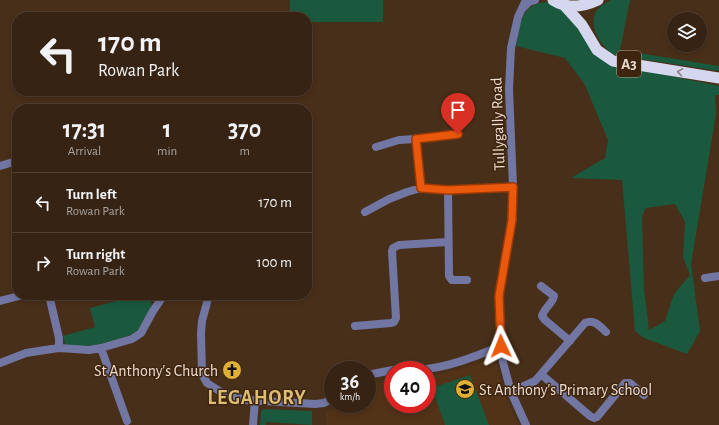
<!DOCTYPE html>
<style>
:root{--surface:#362313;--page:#412f21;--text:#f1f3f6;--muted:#aaa4a0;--line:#504033}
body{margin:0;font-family:"Alegreya Sans",sans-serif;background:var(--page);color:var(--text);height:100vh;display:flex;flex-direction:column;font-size:15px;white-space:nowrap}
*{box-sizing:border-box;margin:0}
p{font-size:13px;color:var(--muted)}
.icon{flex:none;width:22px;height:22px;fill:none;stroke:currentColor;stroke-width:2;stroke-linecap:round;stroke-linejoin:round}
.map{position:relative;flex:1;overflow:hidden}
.drawer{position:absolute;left:12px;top:104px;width:300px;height:196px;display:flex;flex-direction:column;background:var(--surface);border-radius:16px;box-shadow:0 2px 6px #0003,0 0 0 1px var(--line)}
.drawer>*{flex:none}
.hud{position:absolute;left:12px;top:12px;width:300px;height:84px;border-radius:16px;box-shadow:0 2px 6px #0003,0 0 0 1px var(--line);background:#362313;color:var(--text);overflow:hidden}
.buttons{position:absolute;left:667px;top:12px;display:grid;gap:8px}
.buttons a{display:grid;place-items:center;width:40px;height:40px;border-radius:50%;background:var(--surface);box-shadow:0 2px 6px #0003,0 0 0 1px var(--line);font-size:20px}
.speed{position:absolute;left:324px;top:361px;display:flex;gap:8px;font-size:20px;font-weight:700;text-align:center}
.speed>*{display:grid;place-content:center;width:52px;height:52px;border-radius:50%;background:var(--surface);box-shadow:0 2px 6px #0003,0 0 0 1px var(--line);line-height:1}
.speed small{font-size:10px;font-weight:400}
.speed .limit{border:6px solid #d22;background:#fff;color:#111}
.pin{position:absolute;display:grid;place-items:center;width:34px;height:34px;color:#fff;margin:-41px -17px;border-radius:50% 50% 50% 0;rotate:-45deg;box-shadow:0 0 4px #0007}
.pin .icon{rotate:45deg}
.me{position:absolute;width:44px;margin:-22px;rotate:358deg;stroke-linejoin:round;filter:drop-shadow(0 0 3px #0008)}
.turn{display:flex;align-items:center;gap:14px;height:84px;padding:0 20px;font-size:18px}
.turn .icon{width:52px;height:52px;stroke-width:2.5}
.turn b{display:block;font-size:28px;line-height:34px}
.eta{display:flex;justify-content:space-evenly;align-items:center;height:68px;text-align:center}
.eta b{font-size:24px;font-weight:700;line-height:28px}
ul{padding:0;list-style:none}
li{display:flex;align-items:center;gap:12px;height:60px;padding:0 20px;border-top:1px solid var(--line)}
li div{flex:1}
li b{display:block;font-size:15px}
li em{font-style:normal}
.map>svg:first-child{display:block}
.built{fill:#523318}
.green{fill:#1a593d;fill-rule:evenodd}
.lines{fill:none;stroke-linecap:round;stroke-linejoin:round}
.minor{stroke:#7276a2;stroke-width:8}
.highway{stroke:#d4d7ed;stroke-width:11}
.oneway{stroke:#887e7e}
.route-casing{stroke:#983908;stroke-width:10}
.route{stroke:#ea580c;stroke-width:7}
.labels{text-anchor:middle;stroke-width:3;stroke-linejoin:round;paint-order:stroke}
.shield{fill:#3d250f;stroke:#b8a696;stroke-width:1}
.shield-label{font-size:15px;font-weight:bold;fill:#edddd0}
.street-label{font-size:16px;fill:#edddd0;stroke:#3d250f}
.poi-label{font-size:16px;fill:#edddd0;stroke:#3d250f;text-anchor:end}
.district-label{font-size:20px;font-weight:bold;letter-spacing:1px;fill:#dcbd73;stroke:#3d250f}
</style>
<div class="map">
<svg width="719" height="425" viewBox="0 0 719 425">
<rect width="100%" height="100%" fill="#482f19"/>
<path class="built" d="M495,358L504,393L518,425H326V413L338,404H367V385L393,379V404H427V377L449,372Z"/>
<path class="green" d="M290,0H383V22H307V17H290Z
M611,0H630L620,50L719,66V71L614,55C601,47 584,21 600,7C603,4 608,2 611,0Z
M547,2L565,10L606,62L719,86V95H715L716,114L691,264L700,331L687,354L644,338L635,331L622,180L571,178L605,158L608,140L585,85L565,58L516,46C520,25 520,4 547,2ZM675,204L685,222L683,257L690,275L674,294L665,321L649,330L644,288L642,216L646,208Z
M139,295H149L152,305L137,332C119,340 84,351 65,344L63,336L95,327L90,308Z
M470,375L489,425H445L432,388Z
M263,409L312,411V425L266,422V425H260L261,412Z"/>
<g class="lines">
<path class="minor" d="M523,8L529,2L535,0
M376,147L399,140L416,139
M0,166L17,161
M421,188L416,139L458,134
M448,190L449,276L452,280H467
M365,212L389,199L407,192L421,188L448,190L513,187
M705,278L719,276
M541,286L554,296C553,303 544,308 542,316L545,320L570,341
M49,295L59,338V348
M209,295L202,321L201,333L202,374L207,383L221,392L245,400L315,404L324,403L333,398
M0,301L23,295
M355,326L391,323L394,322L396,318L392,251L393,248L399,245L448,242
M101,348L127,421
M0,363L26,353L45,350L59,348L89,350L101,348L132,339L141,333L153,311L164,295
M417,370C447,368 474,357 501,346
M367,375L393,370
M542,375L590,416L594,418L597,417L625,383H630L644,395
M511,392L535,381L585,323C594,319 600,326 606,332
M253,425L255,400
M526,425L511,392L503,362L501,346L499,296L512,220L513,187L509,89L511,48L518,17L526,0"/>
<path class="highway" d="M553,0C567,9 583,7 598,0
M564,5L582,25L597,50L613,61L719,78"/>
</g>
<defs><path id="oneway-chevron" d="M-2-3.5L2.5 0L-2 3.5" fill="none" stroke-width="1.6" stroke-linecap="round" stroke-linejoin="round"/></defs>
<use class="oneway" href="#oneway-chevron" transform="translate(680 72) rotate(-171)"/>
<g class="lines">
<g class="route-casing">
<path id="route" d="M458,134L416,139L421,188L448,190L513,187L512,220L499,296L501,346"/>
</g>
<use href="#route" class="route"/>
</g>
<defs>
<g id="church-disc" transform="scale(1)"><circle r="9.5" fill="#dfb034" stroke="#3d250f"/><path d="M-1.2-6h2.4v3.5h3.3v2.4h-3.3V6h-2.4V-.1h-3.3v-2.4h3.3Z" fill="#111"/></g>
<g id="school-disc" transform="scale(1)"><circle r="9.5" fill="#dfb034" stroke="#3d250f"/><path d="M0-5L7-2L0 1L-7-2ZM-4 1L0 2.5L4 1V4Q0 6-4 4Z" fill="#111"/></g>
</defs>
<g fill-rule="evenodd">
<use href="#church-disc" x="232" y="370"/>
<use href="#school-disc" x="465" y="389"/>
</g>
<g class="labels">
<rect class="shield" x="617" y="51" width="24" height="26" rx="3"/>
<g class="shield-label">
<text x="629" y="69">A3</text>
</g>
<g class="street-label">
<text transform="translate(497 124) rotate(-92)" y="6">Tullygally Road</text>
</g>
<g class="poi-label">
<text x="218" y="376">St Anthony's Church</text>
<text x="479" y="395" text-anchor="start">St Anthony's Primary School</text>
</g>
<g class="district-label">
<text x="257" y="404">LEGAHORY</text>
</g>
</g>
</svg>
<div class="buttons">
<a><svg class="icon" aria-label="layers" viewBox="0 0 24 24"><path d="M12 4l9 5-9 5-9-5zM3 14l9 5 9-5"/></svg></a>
</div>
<div class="speed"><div>36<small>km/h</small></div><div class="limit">40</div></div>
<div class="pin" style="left:458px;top:134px;background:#d93025"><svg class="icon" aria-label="arrive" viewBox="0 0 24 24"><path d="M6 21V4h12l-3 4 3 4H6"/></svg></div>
<svg class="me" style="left:501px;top:346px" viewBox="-20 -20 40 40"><path d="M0-17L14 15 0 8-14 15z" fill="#ea580c" stroke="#fff" stroke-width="4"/></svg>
<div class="hud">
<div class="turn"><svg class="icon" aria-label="left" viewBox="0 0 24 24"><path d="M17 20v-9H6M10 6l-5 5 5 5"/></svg><div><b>170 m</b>Rowan Park</div></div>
</div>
<section class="drawer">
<div class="eta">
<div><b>17:31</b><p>Arrival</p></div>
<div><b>1</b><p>min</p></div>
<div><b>370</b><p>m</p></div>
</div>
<ul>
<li><svg class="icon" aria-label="left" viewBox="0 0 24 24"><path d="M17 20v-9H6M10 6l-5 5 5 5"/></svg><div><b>Turn left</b><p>Rowan Park</p></div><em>170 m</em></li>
<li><svg class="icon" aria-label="right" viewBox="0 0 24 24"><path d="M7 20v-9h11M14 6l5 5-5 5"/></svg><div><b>Turn right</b><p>Rowan Park</p></div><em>100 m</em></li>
</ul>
</section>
</div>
